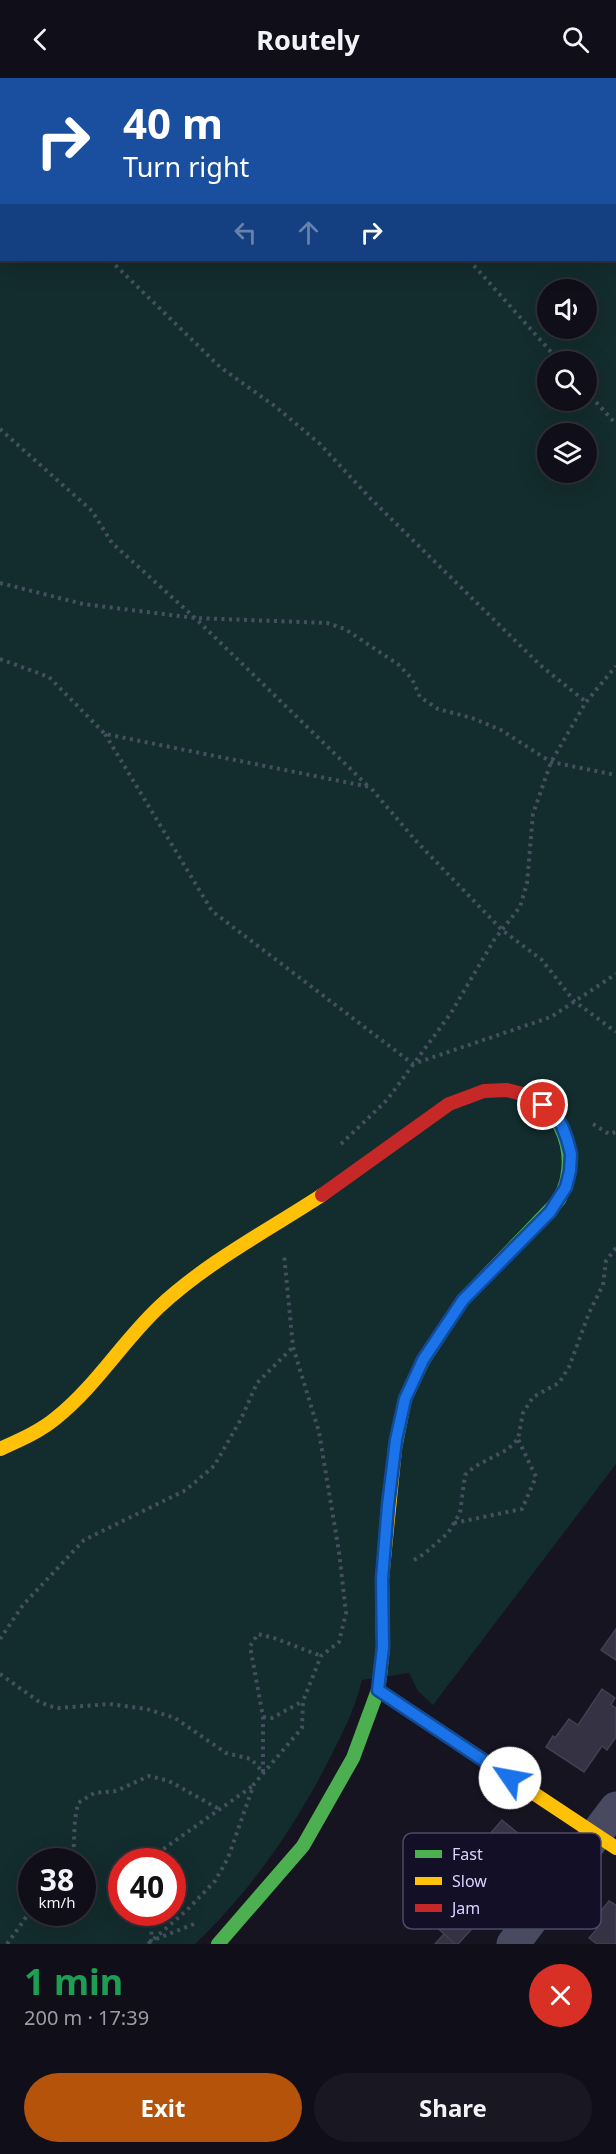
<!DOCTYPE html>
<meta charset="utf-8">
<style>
:root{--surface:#100f19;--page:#191822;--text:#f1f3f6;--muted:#9c9ca2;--line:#302f38;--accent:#b45309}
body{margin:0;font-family:"Noto Sans",sans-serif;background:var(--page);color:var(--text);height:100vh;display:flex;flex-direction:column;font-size:22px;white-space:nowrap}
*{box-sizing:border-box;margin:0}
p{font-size:20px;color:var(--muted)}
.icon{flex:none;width:33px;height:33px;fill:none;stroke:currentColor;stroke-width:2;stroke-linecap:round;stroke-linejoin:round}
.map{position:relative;height:1866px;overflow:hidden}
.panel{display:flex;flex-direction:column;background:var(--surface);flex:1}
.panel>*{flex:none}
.guide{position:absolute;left:0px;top:0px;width:616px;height:183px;box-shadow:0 6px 24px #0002,0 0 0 2px var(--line);background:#1a4fa0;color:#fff;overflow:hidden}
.controls{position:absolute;left:537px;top:201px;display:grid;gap:12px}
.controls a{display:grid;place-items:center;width:60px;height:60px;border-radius:50%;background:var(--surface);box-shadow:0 6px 24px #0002,0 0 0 2px var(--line);font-size:30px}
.speed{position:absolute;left:18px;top:1770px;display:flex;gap:12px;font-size:30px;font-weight:700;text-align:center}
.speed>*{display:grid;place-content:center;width:78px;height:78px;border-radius:50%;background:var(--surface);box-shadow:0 6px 24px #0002,0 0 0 2px var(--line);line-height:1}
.speed small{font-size:15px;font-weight:400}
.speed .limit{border:9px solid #d22;background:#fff;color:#111}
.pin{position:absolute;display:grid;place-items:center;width:51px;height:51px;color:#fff;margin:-26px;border:3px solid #fff;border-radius:50%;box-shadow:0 2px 6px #0007}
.me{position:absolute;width:66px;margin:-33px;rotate:303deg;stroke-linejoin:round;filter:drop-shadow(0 0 4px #0008)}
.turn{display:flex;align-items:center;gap:21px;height:126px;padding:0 24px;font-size:27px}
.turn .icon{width:78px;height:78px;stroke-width:2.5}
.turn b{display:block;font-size:42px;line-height:51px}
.lanes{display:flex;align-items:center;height:57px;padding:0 24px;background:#0003;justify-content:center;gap:30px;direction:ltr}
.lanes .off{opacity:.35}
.round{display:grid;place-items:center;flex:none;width:63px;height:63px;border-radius:32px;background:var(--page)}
.overview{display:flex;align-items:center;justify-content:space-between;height:102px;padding:0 24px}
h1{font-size:36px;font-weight:700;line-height:45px;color:#1e9e55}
.primary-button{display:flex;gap:12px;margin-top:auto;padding:12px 24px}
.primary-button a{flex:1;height:69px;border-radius:36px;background:var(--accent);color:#fff;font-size:24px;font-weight:700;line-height:69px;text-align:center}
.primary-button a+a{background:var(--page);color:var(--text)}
header{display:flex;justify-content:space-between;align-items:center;height:78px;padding:0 24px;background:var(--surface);font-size:27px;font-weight:700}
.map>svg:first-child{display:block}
.green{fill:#132c2d;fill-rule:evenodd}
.building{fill:#343243;stroke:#433f54;stroke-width:1.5}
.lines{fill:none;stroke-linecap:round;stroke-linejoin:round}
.path{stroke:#44505f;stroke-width:4;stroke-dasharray:3 4.5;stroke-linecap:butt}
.street{stroke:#4a4962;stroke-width:33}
.fast{stroke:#4caf50;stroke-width:14}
.slow{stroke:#ffc107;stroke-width:14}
.jam{stroke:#c62828;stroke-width:14}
.route-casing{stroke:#114b97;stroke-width:15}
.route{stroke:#1a73e8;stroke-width:10}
.key{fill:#130f26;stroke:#4e4a67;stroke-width:1.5}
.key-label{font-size:16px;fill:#d9d4ff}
</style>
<header><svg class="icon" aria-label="back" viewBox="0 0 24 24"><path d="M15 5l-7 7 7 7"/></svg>Routely<svg class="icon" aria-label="search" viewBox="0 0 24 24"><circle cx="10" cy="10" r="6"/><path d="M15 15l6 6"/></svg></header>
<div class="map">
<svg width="616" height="1866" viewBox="0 0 616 1866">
<rect width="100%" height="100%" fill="#161421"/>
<path class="green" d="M0,0H616V1386L433,1627L418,1613L409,1595L362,1602C355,1632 341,1658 327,1686C292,1753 250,1814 195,1866H0ZM2,2H615V182H2ZM548,212H586V250H548ZM548,284H586V322H548ZM548,356H586V394H548ZM32,1784H82V1834H32ZM122,1784H172V1834H122Z"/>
<path class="building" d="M616,1551V1582L601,1572Z
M602,1611L615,1620L611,1627L616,1630V1659L607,1672L602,1668L584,1694L546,1669L553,1658L555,1660L569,1641L578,1647Z
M502,1742L538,1772L511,1802L476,1772Z
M459,1785L499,1821L458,1866H455L417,1831Z
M609,1823L616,1827V1866H597L589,1860L597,1851L591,1845Z
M444,1856L455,1866H435Z"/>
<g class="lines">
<path class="path" d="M231,0L233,2
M0,73L2,75
M110,182L220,289L276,329L320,366L370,420L540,587L586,624
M469,182L560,284
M586,313L616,346
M0,351L92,433L112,465L195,540L369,709
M0,505L83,526L195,540L327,545L345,551L399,587L412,601L420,619L438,631L472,640L501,652L551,684L616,697
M0,581L49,599L105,656L370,709L416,763L502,852L542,882L574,923L616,954
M105,656L212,833L413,986L551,939L616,896
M593,1046L609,1056L616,1054
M341,1066L387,1022L451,935L494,862L520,829L527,805L533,736L551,684L586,624L616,588
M454,1445L522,1431L536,1399L518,1361
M414,1482L424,1476L448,1455L460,1435L465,1397L474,1389L508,1371L518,1361L523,1335L533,1319L559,1305L569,1289L589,1235L603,1207L606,1183L616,1170
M0,1561L23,1527L84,1462L186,1412L214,1388L241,1341L257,1305L293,1269
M0,1596L38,1623L49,1628L59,1630L109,1626L147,1631L175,1640L226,1675L251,1681L263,1694
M263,1639L272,1640L303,1623
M263,1694V1639L250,1568L258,1556L274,1560L321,1578
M73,1784L75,1741L78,1725L94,1715L116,1713L149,1698L169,1703L219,1731
M145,1784L254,1707
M144,1834L152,1844L151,1863L194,1846
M7,1866L32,1831
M148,1866L187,1832L215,1803L228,1780L254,1706L302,1650L303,1623L321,1578L339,1564L346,1535L339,1474L319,1354L293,1269L284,1176"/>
<path class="street" d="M513,1866L616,1730"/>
<path class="fast" d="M395,1371L405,1321L423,1283L463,1222L559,1122C562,1115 566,1107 567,1100C574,1066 557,1025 522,1016
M218,1866L303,1768L353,1680L378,1612L380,1598"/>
<path class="slow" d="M0,1371C20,1362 39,1354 56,1340C96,1308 122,1264 159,1229C207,1184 267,1153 322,1117
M380,1598L383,1569L382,1501L395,1371
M378,1612L616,1770"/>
<path class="jam" d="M322,1117L449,1026L484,1013L507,1012L522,1016"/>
</g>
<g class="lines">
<g class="route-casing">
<path id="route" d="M510,1700L378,1612L383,1569L382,1501L388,1427L396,1362L405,1321L423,1282L463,1222L550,1134L566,1109L570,1093L571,1076L567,1061L562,1048L554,1036L543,1027"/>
</g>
<use href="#route" class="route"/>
</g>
<rect x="403" y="1755" width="198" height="96" rx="9" class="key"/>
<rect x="415" y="1772" width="27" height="8" fill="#4caf50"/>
<rect x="415" y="1799" width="27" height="8" fill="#ffc107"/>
<rect x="415" y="1826" width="27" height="8" fill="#c62828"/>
<g class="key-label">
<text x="452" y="1782">Fast</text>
<text x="452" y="1809">Slow</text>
<text x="452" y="1836">Jam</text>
</g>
</svg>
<div class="controls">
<a><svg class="icon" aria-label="sound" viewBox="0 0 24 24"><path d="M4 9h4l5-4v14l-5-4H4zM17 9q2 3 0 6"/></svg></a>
<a><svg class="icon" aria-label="search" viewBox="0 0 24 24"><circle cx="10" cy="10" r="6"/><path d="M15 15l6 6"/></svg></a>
<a><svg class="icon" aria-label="layers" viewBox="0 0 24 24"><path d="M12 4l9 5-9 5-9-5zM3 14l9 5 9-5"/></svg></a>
</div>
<div class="speed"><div>38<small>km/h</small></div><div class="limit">40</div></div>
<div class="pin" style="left:543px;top:1027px;background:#d93025"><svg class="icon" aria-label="arrive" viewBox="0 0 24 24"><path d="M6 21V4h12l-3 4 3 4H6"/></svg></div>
<svg class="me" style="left:510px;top:1700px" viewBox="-20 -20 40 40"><circle r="19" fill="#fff"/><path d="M0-13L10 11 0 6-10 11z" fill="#1a73e8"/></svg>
<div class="guide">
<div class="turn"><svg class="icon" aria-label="right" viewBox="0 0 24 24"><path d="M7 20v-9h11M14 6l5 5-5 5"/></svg><div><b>40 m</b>Turn right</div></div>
<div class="lanes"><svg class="icon off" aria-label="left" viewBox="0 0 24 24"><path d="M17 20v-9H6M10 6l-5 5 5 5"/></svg><svg class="icon off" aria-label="ahead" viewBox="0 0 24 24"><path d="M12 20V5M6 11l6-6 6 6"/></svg><svg class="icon" aria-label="right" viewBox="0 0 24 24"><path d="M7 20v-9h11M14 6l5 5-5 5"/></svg></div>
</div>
</div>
<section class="panel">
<div class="overview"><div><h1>1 min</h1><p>200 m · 17:39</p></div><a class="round" style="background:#d93025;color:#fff"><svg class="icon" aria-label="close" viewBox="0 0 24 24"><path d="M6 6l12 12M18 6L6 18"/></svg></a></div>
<div class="primary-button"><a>Exit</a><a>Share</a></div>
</section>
